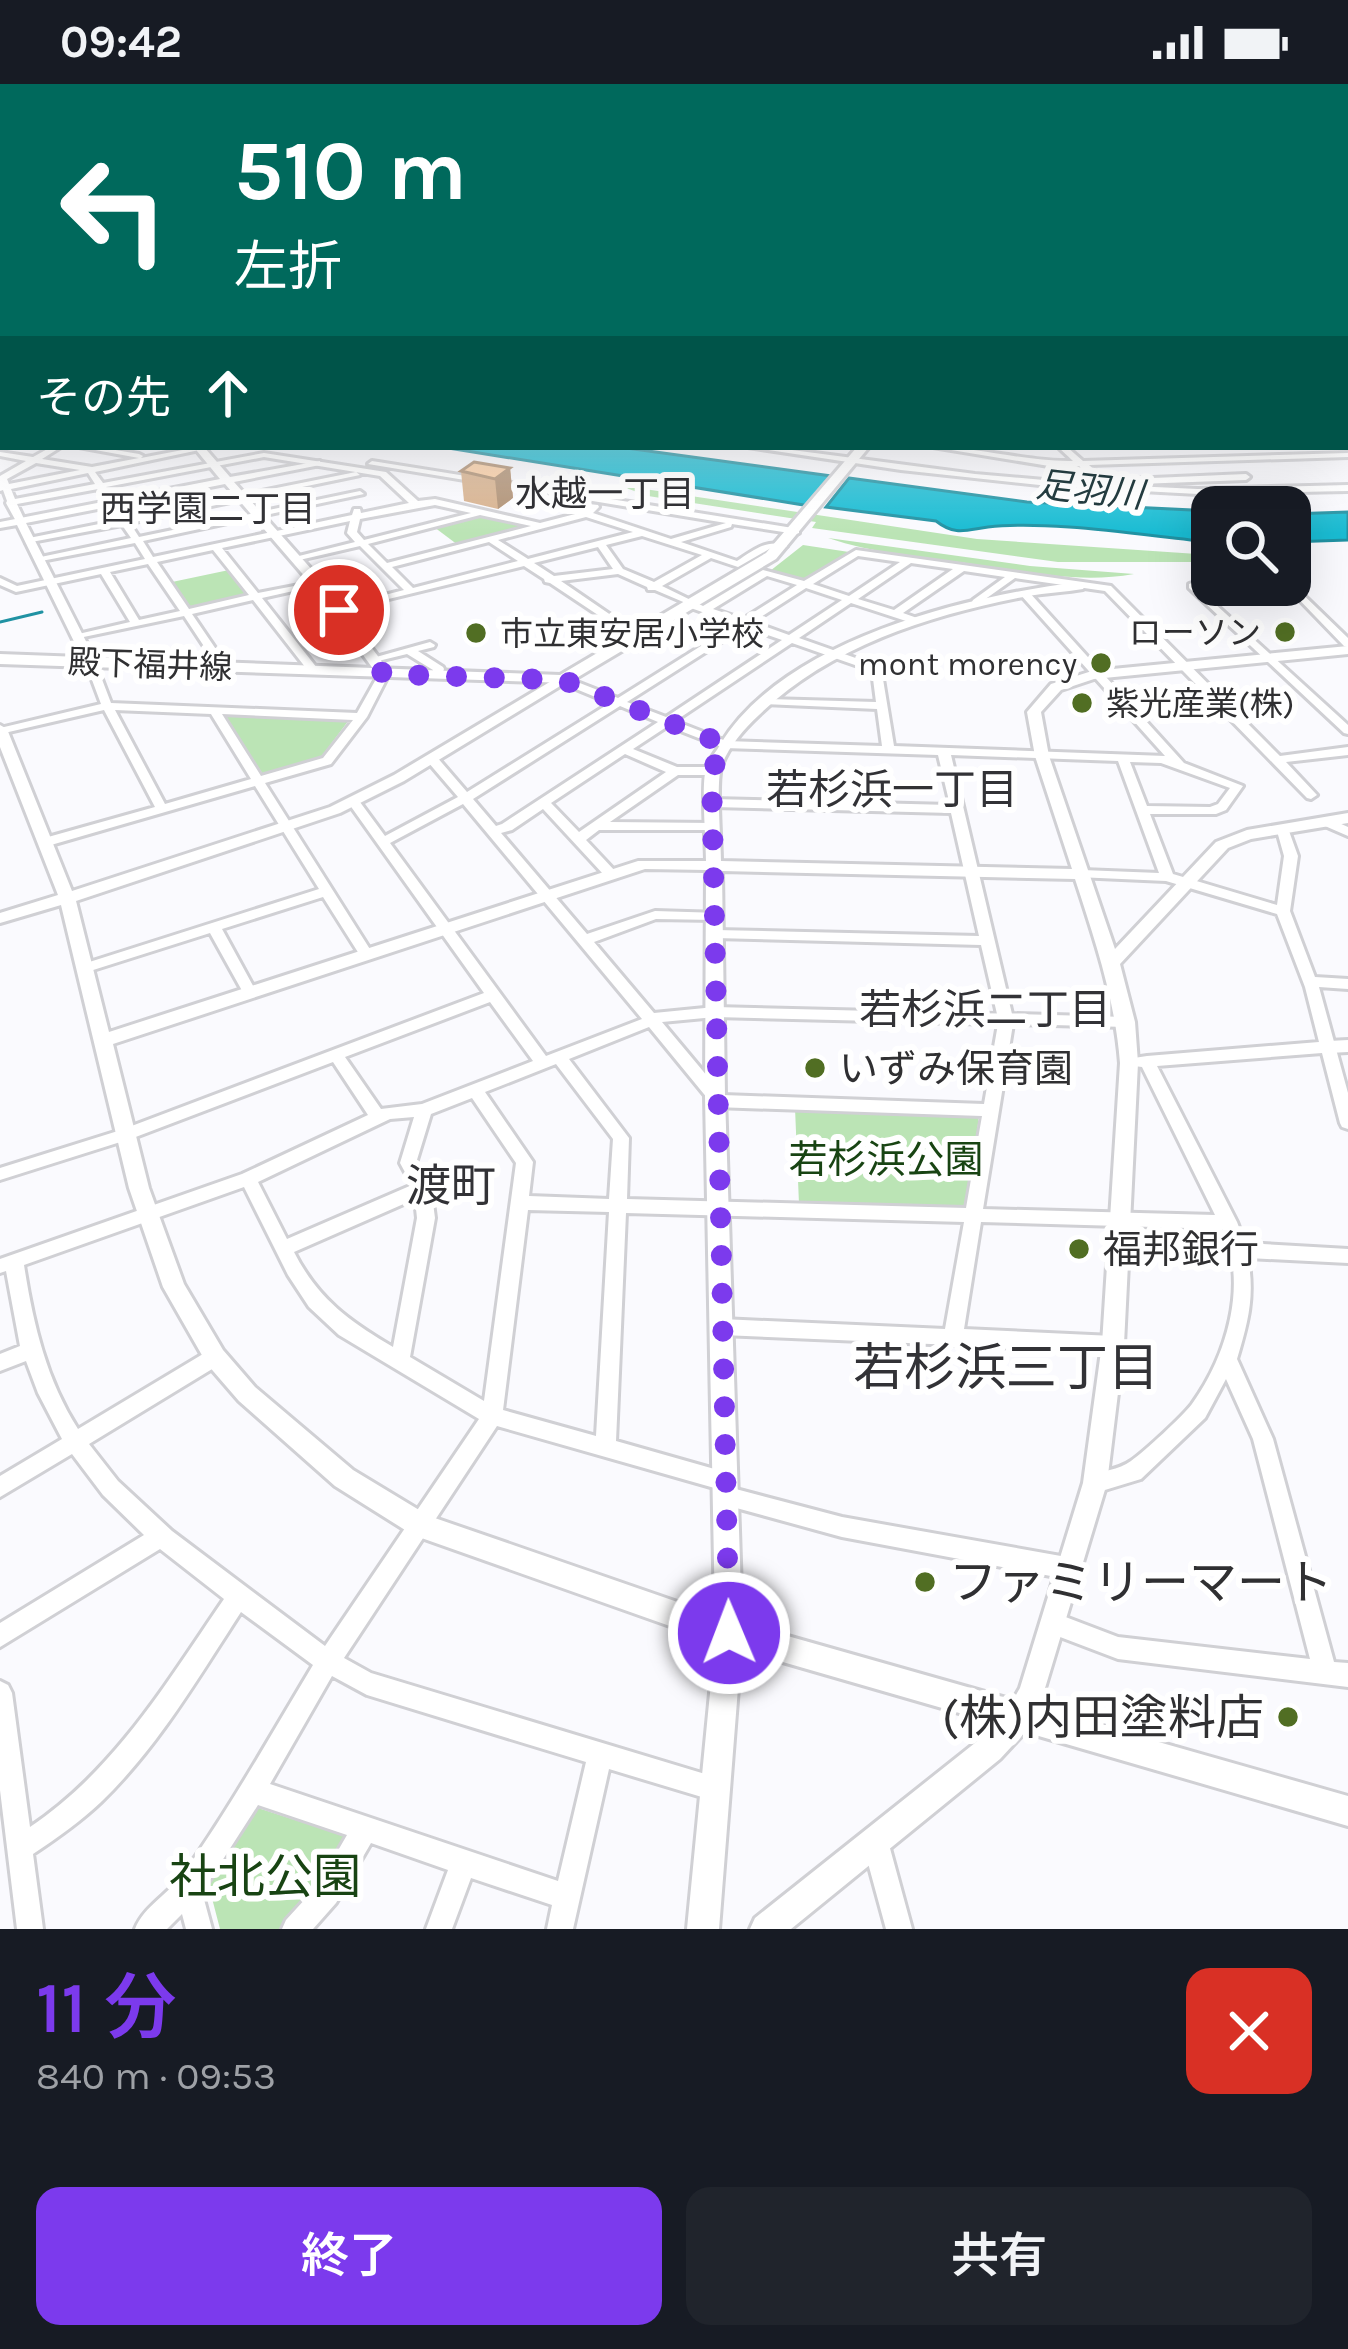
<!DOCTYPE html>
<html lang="ja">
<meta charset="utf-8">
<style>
:root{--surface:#171b24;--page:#20242c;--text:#f1f3f6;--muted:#9ea1a6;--accent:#7c3aed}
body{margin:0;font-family:Karla,"Noto Sans JP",sans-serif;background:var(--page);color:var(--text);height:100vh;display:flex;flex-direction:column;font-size:45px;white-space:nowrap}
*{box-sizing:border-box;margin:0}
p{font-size:39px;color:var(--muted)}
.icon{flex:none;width:66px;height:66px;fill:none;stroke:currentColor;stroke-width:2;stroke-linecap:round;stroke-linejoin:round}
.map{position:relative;height:1845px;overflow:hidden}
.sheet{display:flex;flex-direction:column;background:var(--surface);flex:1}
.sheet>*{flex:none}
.banner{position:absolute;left:0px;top:0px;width:1350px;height:366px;box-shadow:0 12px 48px #0002;background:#00695c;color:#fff;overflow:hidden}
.fabs{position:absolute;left:1191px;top:402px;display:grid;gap:24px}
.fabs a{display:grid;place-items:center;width:120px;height:120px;border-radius:24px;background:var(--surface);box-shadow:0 12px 48px #0002;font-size:60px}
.pin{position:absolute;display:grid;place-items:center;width:102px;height:102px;color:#fff;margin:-51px;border:6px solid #fff;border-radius:50%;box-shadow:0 3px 12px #0007}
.me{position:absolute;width:132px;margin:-66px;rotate:359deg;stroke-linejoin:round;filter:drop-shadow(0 0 9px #0008)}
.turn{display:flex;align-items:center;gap:42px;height:252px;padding:0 36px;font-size:54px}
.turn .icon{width:156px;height:156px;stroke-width:2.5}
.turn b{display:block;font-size:84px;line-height:102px}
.then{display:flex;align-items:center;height:114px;padding:0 36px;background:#0003;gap:24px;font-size:45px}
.round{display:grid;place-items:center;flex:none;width:126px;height:126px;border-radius:24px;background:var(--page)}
.headline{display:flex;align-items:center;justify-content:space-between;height:204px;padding:0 36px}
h1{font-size:72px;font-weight:600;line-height:90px;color:var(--accent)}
.primary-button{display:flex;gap:24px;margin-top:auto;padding:24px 36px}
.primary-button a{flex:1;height:138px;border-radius:24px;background:var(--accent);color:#fff;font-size:48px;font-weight:600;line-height:138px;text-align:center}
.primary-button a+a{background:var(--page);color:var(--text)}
.status{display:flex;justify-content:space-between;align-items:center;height:84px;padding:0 60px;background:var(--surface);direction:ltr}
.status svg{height:33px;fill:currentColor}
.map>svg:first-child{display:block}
.green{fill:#bbe4b5}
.water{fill:#19bcd3;stroke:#2092a3;stroke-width:3}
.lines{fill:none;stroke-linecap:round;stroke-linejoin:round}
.stream{stroke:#2092a3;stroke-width:3}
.minor-casing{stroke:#d0d0d4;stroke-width:6}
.tertiary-casing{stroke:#d0d0d4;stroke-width:6}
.secondary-casing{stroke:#d0d0d4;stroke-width:6}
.minor{fill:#fff;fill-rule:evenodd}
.tertiary{fill:#fff;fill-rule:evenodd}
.secondary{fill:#fff;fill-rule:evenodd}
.wall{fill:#d7b18d}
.shaded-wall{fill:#af9073}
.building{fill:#facea4;stroke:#af9073;stroke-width:3}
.route{stroke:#7c3aed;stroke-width:21;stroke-dasharray:0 37.8}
.poi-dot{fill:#516e23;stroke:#fff;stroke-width:4.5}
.labels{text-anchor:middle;stroke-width:12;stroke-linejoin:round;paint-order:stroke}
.far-poi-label{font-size:33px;fill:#303032;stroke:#fff;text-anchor:end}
.far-street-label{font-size:33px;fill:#303032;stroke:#fff}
.far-water-label{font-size:36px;font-style:italic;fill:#253d41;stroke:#fff}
.far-neighbourhood-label{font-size:36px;fill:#323236;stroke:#fff}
.poi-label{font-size:39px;fill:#303032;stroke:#fff;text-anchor:start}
.park-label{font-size:39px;fill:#184413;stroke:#fff}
.neighbourhood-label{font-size:42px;fill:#323236;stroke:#fff}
.quarter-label{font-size:45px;fill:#323236;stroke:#fff}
.near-poi-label{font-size:48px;fill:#303032;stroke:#fff;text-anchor:start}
.near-park-label{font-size:48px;fill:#184413;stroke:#fff}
.near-neighbourhood-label{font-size:51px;fill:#323236;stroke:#fff}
</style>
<div class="status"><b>09:42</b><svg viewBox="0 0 49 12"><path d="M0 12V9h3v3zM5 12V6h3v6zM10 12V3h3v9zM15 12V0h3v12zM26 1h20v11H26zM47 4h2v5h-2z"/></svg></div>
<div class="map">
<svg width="1348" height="1845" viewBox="0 0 1348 1845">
<rect width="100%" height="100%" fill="#fafafe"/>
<path class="green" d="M618,401L977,455L1212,471V478H1058L812,444L816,438L648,412Z
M476,432L525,441L458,461L434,443Z
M828,454L1030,482L1134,490C1078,500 1022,487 966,479C919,473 873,469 828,454Z
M803,461L849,468L801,497L770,487Z
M229,486L247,513L190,526L172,498Z
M224,631L349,636L319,676L264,692Z
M795,1024L979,1030L969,1125L799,1120Z
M255,1723L348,1753L319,1800L282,1845H220L207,1795Z"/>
<path class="water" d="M442,363H619L831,392L810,422Z
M849,394L1027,418L1212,427V458C1147,452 1050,436 988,443C966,446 955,452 936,437L826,423Z
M1348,428V456L1290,458V430Z"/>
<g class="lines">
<path class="stream" d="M0,538L42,528"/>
<g class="minor-casing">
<path id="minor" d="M1347,196H1348V200H1347Z
M1347,221H1348L1347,226Z
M0,232H3V236H0Z
M1347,242H1348V246H1347Z
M0,255H3V259H0Z
M1347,264H1348V268H1347Z
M1347,309H1348V313H1347Z
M0,330H3V335H0Z
M1347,340H1348V344H1347Z
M0,354H3V360H0Z
M51,363H61L42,375L92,383L139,374L79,363H98L139,370L143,372L141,374L198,363L204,365L95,388L103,399L264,369L386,388L418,417L435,415L540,439L583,428L587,425L579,423V419L598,421L599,423L593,429L671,455L726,439L368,380L372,377L799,445V449L796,450L732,440L731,443L681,458L737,477C754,466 768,454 787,462L782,465L771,464L738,483L711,474L662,502L703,522L763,486L804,497L856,466L1111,502L1280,672L1348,663V671L1286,678L1317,711L1311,715L1307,714L1105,507L1015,494L977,521L972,518L973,516L1005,493L964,487L903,529L917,534V538H909L851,519L799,554L881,583L894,662L1165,672L1019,509L1028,507L1184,679L1243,702L1226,726L1216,730H1150L1173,790L1277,821L1284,772L1277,747L1283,743L1289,747L1298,772L1290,827L1315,893L1348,895V905L1319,903L1348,1009V1045L1342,1043L1340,1039L1322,969L1157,982L1237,1138L1245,1159L1348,1165V1179L1248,1174C1255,1213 1248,1238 1237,1275L1273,1355L1334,1578L1348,1579V1603L1118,1575L1047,1548L1044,1540L1047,1532L1055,1529L1118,1553L1310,1575L1253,1355L1226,1295L1205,1334L1141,1395L1095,1409L1088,1406L1085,1399L1088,1392C1101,1387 1119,1386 1131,1377C1145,1367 1182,1333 1192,1320C1226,1273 1249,1200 1222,1145L981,1138L964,1245L1113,1252L1120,1254L1123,1260L1120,1266L1113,1268L722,1251L715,1249L713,1243L715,1237L722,1235L945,1245L964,1138L626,1129L616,1357L732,1390L735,1397L732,1404L842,1433L1072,1474L1080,1477L1083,1485L1080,1493L1072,1496L842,1453L718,1419L715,1412L718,1405L497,1342L344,1574L371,1589L715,1693L724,1696L727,1705L724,1714L715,1717L609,1685L573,1845H547L552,1821L471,1794L452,1845H426L448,1786L371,1759L336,1819L313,1845H282L286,1836L318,1801L347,1751L258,1721L202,1808L212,1845H186L182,1830L167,1845H135C144,1822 170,1809 184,1789C231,1722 271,1651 313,1581L241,1528C198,1594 158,1663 101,1718C80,1738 57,1754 33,1770L43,1845H17L0,1706V1597L8,1601L12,1609L30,1743C115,1686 167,1598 224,1515L160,1465L0,1563V1539L144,1451L103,1411L72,1370L0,1413V1392L62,1355L38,1309L26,1277L0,1287V1270L20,1262L6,1187L0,1189V1175L242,1090L368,1031L333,978L133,1054L0,1096V1084L121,1046L484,909L347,717L349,714H357L385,752L458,713L428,678V672H436L467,708L610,619L559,598V594H567L618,614L736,540L688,523V520L655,506H648L647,503L618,490L561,497L643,553L634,555L550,499L545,498L544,495L524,482L335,528V524L404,506L360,462L295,477V473L355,458L347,449L350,437L222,464L258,509L320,497V501L262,514L317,584V588H309L253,516L192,530L228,583L223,586L219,585L184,532L74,555V551L130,538L101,490L16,508L0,501V494L17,502L145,475L135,459L36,478V474L131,454L122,441L26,459V455L29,454L119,436L98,405L17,420L25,437L17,439L6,419L7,417L3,406L0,407V392L26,377L0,372V368L33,373ZM264,373L380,392L409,419L361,429L360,425H354L352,431L153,473L143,457L364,410L360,407L139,453L130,439L360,391L356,388L127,434L106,403ZM36,379L80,386L9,400L7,395ZM88,389L95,400L15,415L11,405ZM435,421L471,429L364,456L357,448L360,435ZM480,431L531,442L387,479L368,460ZM586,433L633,448L528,475L498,456ZM642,452L702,471L654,498L623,485L606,461ZM489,458L518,477L413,504L392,483ZM598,463L613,485L554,492L534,479ZM213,466L249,511L189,525L157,478ZM858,472L900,478L849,512L813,500ZM911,479L953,485L894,526L858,515ZM148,480L180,527L139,536L110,488ZM767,492L797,501L743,535L713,525ZM806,504L842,516L789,551L753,538ZM745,543L782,556L666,633L627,618ZM792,559L872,587L876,618L768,615L762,618L764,620L877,625L882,662L726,657L675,637ZM620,622L658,638L502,740L496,742L473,715ZM668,642L724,664L938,671L950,721L713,715L707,719L713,723L951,729L979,852L715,846L708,850L715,854L981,861L997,930L715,923L654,929L594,858L656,835L715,836L720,835L722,832L720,829L655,827L587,850L501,749L512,746L543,725L604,791L609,792L616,788L586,756L599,746H718L719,743L713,739L610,738L678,691H713L719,687L713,683H677L633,665ZM625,670L666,688L579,748L551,719ZM951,671L1118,677L1159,789L1082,786L1077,787L1075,790L1077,793L1166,797L1277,830L1305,903L1319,958L1147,972L1134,974L1132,978L1134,982L1142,983L1215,1131L983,1125L1013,940L1126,943L1134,938L1126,933L1012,930ZM1130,678L1161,679L1230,704L1218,720L1210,723L1147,722ZM463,720L642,935L546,972L390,759ZM490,918L533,977L422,1020L381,1025L345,973ZM715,933L998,940L984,1020L723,1011L662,938ZM649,943L708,1015L709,1021L715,1023L982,1032L966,1124L627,1115L629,1054L569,975ZM556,980L613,1055L609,1115L529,1112L533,1078L485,1008ZM472,1014L516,1079L484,1317L410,1273L435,1134L431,1104L416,1079L431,1030ZM414,1033L400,1079L412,1101L287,1155L258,1098L390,1035ZM244,1103L288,1191L309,1223L339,1251L479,1335L325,1562L172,1447L118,1397L89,1360L222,1279L225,1273L222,1267L215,1265L208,1267L78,1345C46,1295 33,1239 24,1181ZM415,1115L417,1134L393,1263C349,1237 318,1215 294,1168ZM528,1126L609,1128L596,1352L503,1326ZM332,1592L367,1611L586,1678L558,1797L270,1700Z
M748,363H769L975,390L1101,401L1079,382L1055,383L933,363C980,363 1026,378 1073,377L1058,363H1067L1083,377L1348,369V373L1089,381L1106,396L1246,390L1250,393L1246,396L1111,401L1198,405L1348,401V407L1198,410L1049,402L901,386Z
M1290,498L1348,554V563L1344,562L1287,503L1285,501H1290Z
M1192,499L1348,641V650L1344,649L1189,504V500Z
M430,558L435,561L434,563L418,567L443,583L444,585L441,594H433V586L407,570L374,578L369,575Z
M90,574L95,577L111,619L357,629L380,588H388L389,590L367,633L331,680L265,699L373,870L371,873H361L323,813L222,845L257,909L255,912H245L210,849L90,887H80L78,884L80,881L319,805L255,702L51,761H41L40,758L41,755L155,723L104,626L0,650V644L101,620L85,577ZM115,626L211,630L251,695L165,720ZM222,630L353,636L323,674L261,692Z
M1330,735L1348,743V752L1325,742L1324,739Z
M875,1744L884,1748L888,1757L912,1845H886L862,1757L866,1748Z"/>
</g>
<g class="tertiary-casing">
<path id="tertiary" d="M1347,293H1348V299H1347Z
M3,345V352L0,353V346Z
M196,363H204L230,393L320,377V381L234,398L321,496L389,587V593H379L313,502L225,400L26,439L96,577L85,580L17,441L0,444V438L220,395L197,367Z
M1079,498L1085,502L1083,505C1065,508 1046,509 1028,512C933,530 829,562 759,631C744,645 727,664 721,684C716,700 721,757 721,777L1072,785L1035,672L1027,628L1051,600L1092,587L1348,562V570L1094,595L1061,606L1041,628L1049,672L1115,865L1216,758L1247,746L1348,729V739L1251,755L1228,764L1120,880L1135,938L1138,979L1124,1260L1107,1399L1039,1624L1348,1712V1742L1025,1648L1000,1675L791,1845H750L755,1834L980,1655L994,1639L741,1566L719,1845H687L715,1558L413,1451L335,1402L239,1317L207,1280L163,1203L129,1104L61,821L0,839V829L58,811L0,663V641L7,645L72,807L330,723L394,691L558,593L563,592L570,596L404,697L340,729L76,817L109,948L638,777H706C706,756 701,701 706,685C708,677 716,668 720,661C783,556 966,512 1079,498ZM645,785L706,786L705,1012L715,1531L429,1432L353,1386L255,1303L223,1266L184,1200L149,1104L113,960ZM722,787L1075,795C1095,856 1115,915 1120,979L1102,1260L1083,1399L1020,1604L1013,1616L742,1539L725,1012Z
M1348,956V968L1329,969L1320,963L1329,957Z"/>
</g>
<g class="secondary-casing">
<path id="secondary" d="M857,363H869L776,475L568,599L0,580V570L560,591L766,469Z"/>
</g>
<use href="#minor" class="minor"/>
<use href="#tertiary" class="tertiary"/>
<use href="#secondary" class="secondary"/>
</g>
<path class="wall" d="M510,384L513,414L498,425L464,417L461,387Z"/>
<path class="shaded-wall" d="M510,384L513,414L498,425L495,395Z"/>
<path class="building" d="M474,378L510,384L495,395L461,387Z"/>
<linearGradient id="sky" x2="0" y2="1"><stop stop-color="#55b7e0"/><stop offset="0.43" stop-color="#fdfdff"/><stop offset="1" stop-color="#fdfdff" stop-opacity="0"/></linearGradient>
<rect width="1348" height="450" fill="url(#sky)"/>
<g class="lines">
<path class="route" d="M339,526L383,590L563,596L724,660L713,685L712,712L729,1549"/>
</g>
<g class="poi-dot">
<circle cx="1285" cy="548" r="12"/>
<circle cx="476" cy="549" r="12"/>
<circle cx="1101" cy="579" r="12"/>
<circle cx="1082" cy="619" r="12"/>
<circle cx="815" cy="984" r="12"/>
<circle cx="1079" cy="1165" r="12"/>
<circle cx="925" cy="1498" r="12"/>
<circle cx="1288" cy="1633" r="12"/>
</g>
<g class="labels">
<g class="far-poi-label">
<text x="1261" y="560">ローソン</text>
<text x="500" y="561" text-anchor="start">市立東安居小学校</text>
<text x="1077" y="591">mont morency</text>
<text x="1106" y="631" text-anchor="start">紫光産業(株)</text>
</g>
<g class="far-street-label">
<text transform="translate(150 580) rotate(2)" y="12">殿下福井線</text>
</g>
<g class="far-water-label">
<text transform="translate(1090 405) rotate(6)" y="13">足羽川</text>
</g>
<g class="far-neighbourhood-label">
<text x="605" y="422">水越一丁目</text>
<text x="208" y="437">西学園二丁目</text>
</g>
<g class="poi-label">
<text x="839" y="998">いずみ保育園</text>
<text x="1103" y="1179">福邦銀行</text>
</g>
<g class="park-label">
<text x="886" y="1089">若杉浜公園</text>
</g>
<g class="neighbourhood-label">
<text x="892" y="720">若杉浜一丁目</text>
<text x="985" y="940">若杉浜二丁目</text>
</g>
<g class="quarter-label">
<text x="451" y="1117">渡町</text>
</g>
<g class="near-poi-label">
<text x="949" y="1515">ファミリーマート</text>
<text x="1264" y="1650" text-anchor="end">(株)内田塗料店</text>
</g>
<g class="near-park-label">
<text x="265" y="1809">社北公園</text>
</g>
<g class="near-neighbourhood-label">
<text x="1006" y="1301">若杉浜三丁目</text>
</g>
</g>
</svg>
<div class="fabs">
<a><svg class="icon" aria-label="search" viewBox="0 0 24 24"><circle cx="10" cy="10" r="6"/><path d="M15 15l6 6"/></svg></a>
</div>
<div class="pin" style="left:339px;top:526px;background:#d93025"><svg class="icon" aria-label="arrive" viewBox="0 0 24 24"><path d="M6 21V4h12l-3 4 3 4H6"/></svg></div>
<svg class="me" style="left:729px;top:1549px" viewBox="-20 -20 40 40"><circle r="17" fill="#7c3aed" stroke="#fff" stroke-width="3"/><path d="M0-11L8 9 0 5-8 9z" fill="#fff"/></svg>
<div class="banner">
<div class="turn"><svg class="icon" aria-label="left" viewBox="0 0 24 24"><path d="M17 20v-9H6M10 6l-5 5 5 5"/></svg><div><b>510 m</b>左折</div></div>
<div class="then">その先<svg class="icon" aria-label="ahead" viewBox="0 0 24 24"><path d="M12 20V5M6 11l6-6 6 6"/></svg></div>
</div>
</div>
<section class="sheet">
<div class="headline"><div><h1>11 分</h1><p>840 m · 09:53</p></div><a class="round" style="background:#d93025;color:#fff"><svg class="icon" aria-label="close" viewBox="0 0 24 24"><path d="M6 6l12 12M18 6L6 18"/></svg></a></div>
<div class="primary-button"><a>終了</a><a>共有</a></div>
</section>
